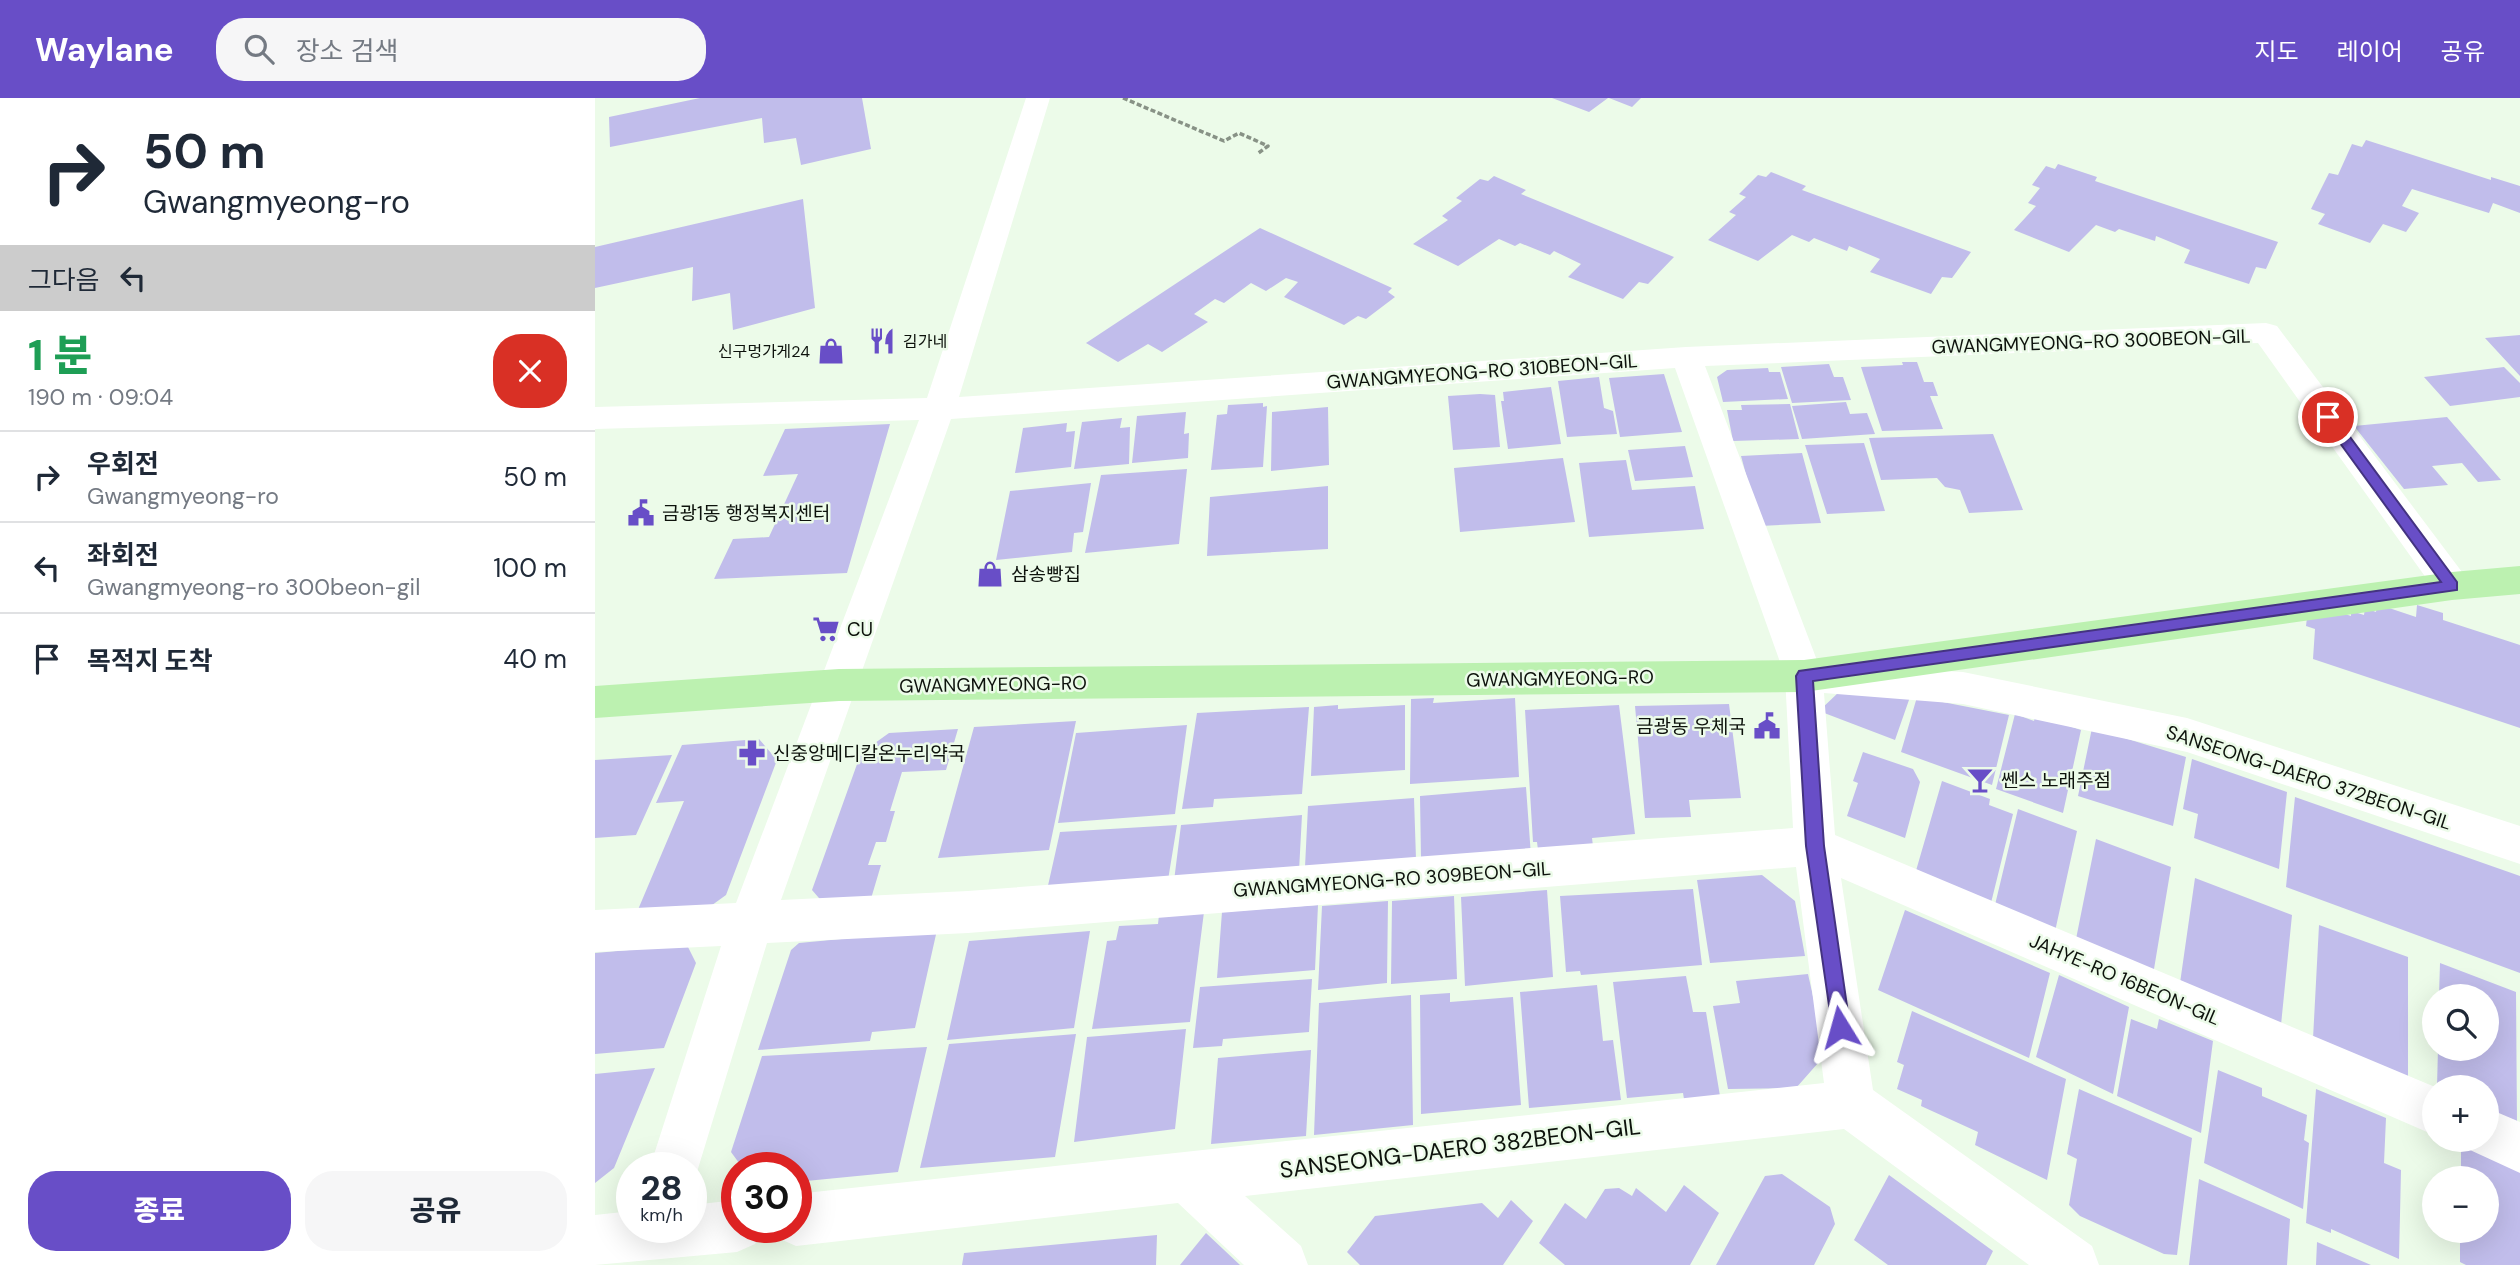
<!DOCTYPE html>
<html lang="ko">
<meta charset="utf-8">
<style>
:root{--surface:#fff;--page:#f6f6f7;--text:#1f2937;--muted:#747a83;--line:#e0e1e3;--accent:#684ec7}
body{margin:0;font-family:"DM Sans","Noto Sans KR",sans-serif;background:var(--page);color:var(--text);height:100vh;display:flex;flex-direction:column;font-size:26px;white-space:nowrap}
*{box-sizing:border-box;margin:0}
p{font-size:23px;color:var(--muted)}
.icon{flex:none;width:38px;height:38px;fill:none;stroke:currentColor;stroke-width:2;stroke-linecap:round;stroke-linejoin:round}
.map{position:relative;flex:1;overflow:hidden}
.drawer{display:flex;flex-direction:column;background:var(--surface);width:595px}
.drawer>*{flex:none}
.banner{background:#fff;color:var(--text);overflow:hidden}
.fabs{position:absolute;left:1827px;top:886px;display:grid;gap:14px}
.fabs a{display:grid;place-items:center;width:77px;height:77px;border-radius:50%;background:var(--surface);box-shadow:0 7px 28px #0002;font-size:35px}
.speed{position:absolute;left:21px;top:1054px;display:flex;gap:14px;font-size:35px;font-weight:700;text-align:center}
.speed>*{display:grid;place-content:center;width:91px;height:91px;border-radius:50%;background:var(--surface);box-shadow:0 7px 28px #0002;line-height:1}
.speed small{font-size:18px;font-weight:400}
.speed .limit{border:10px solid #d22;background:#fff;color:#111}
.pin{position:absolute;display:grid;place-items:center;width:60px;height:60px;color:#fff;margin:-30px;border:4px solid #fff;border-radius:50%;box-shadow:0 2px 7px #0007}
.me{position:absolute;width:77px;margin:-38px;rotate:352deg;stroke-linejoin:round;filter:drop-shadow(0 0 5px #0008)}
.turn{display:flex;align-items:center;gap:24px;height:147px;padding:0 28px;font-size:32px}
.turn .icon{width:91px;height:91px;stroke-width:2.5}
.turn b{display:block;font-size:49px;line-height:60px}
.then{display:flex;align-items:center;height:66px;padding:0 28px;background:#0003;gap:14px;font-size:26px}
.round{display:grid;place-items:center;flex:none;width:74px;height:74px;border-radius:28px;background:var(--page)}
.headline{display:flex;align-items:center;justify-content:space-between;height:119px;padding:0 28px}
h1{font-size:42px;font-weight:800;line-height:52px;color:#1e9e55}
.button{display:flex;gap:14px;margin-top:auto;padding:14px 28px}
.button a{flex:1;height:80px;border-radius:28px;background:var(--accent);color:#fff;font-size:28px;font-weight:800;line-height:80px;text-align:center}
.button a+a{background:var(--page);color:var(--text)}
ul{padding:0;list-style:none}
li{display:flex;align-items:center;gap:21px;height:91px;padding:0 28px;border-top:2px solid var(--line)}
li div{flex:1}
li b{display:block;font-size:26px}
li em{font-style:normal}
header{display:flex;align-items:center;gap:42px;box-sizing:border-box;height:98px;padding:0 35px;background:var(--accent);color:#fff}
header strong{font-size:33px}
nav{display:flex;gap:38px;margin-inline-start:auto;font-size:24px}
.search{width:490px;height:63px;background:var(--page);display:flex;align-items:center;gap:18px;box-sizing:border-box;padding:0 24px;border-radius:28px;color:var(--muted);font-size:26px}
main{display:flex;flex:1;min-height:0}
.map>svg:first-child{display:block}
.building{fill:#c1bdeb}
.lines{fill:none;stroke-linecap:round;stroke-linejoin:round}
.path{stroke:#889286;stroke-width:3.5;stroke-dasharray:5 2.5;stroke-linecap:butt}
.minor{fill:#fff;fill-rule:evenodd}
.major{fill:#bcf1b0;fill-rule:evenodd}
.route{fill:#684ec7;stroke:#443381;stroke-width:2}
.labels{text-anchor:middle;stroke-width:5;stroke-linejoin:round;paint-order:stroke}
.far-poi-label{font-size:16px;fill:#0d120c;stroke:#ecfbe9;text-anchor:start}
.street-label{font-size:19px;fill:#0d120c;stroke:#ecfbe9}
.poi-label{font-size:19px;fill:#0d120c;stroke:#ecfbe9;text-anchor:start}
.near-street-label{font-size:23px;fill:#0d120c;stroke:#ecfbe9}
</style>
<header>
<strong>Waylane</strong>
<div class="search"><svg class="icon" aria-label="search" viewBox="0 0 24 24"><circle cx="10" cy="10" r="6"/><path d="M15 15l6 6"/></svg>장소 검색</div>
<nav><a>지도</a><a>레이어</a><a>공유</a></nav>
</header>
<main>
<section class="drawer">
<div class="banner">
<div class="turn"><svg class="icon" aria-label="right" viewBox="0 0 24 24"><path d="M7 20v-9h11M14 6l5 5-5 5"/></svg><div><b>50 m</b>Gwangmyeong-ro</div></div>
<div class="then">그다음<svg class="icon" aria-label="left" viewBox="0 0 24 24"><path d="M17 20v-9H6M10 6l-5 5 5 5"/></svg></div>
</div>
<div class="headline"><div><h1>1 분</h1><p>190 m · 09:04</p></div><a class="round" style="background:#d93025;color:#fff"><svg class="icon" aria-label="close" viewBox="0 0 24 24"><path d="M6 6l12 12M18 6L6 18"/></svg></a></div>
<ul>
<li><svg class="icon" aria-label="right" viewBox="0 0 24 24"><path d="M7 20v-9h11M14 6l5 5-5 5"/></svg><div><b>우회전</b><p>Gwangmyeong-ro</p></div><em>50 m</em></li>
<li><svg class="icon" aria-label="left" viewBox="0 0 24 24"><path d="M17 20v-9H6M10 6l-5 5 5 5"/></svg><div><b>좌회전</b><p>Gwangmyeong-ro 300beon-gil</p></div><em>100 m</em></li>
<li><svg class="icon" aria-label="arrive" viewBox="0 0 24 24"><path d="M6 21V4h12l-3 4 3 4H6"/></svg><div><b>목적지 도착</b></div><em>40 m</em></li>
</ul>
<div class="button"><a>종료</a><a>공유</a></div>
</section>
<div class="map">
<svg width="1925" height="1167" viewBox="0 0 1925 1167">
<rect width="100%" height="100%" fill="#ecfbe9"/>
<path class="building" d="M105,0H267L276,51L206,67L201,40L169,45L167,20L15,49L14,19Z
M957,0H1013L994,14Z
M1014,0H1046L1037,9Z
M1771,42L1896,82V79L1925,88V115L1898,105L1894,115L1817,91L1807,108L1824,115L1811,134L1788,126L1775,145L1723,126L1730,116L1716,111L1734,75L1743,77L1757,46L1767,49Z
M1463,66L1502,79L1500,83L1683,144L1671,171L1661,169L1654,186L1589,165L1595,152L1561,138L1560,143L1524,131L1520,134L1501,127L1474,154L1419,132L1441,108L1433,105L1445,90L1437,87L1451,68L1460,71Z
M1176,74L1211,88L1207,92L1376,154L1357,180L1347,179L1336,196L1275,174L1285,161L1254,148L1252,153L1219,140L1214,144L1197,137L1163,163L1113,142L1141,117L1134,114L1151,99L1144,96L1163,77L1171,79Z
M899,78L931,92L926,96L1079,159L1053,186L1044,184L1028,201L973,179L986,166L959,153L955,157L925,145L920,148L904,141L863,168L818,146L853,122L847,118L867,103L861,100L885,81L893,83Z
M208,101L220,210L138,232L135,195L97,203L98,169L0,190V149Z
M665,130L797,190L793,194L800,199L771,221L763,218L749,227L689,199L703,184L691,180L671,193L656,185L629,205L620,201L599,216L613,224L567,254L553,246L523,264L491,245Z
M1925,237V278L1890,240Z
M1307,264H1322L1329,284H1338L1343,298H1335L1348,331L1287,333L1266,269L1308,267Z
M1234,266L1239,279H1248L1256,302L1197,305L1186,269Z
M1909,269L1925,285V299L1855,308L1829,279Z
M1173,270L1174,274H1185L1193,301L1128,304L1122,279L1132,272Z
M1069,276L1087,334L1025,339L1014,280Z
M1004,279L1009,310L1018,313L1022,336L972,339L963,283Z
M956,289L966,346L913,351L906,303H909L908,294Z
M885,296L900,297L905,349L858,352L853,298Z
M1251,304L1255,316L1272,315L1280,336L1207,341L1197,308Z
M668,305V309L672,308L668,369L616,372L622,317L632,316L633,307Z
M1195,306L1204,341L1138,343L1132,312H1147L1146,307Z
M733,309L734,367L676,373L677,314Z
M591,314L589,336L594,335L593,360L537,365L542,318Z
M1852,319L1906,382L1883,384L1867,365L1837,368L1853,387L1809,391L1759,328Z
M527,320L525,330L535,329L534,366L479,371L487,324Z
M472,325L471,334L480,333L476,369L420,375L428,330Z
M295,326L252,475L119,481L138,441L174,439L203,376L168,378L190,331Z
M1398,336L1428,412L1374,415L1365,392L1350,389L1342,380L1286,382L1274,340Z
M1269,345L1290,413L1232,416L1210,347Z
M1090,348L1098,379L1040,383L1033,352Z
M1207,355L1226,425L1165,428L1146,358Z
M968,360L980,424L865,434L859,370Z
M1031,362L1037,392L1100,388L1109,431L994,439L984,365Z
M592,371L584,446L490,455L506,377Z
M496,385L488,434L479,435L477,454L401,462L415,393Z
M733,388V451L612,458L615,399Z
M1782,506L1821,519L1822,507L1848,515V522L1925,547V630L1718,561L1720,531L1711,528L1713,511L1732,510L1756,518V513L1769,517L1770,510L1781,514Z
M1244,594L1315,599L1300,642L1224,613Z
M1322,599L1414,617L1397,687L1306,654Z
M839,600L838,605L920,600L924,679L815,686L816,601Z
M1134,606L1146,700L1094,702L1096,719L1050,720L1040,608Z
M743,607V611L810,607V672L716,678L719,609Z
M1024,607L1040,736L997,740L998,748L943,752L942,744H938L930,612Z
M714,609L707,696L619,701L618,709L587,711L602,615Z
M1420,616L1439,623L1440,619L1458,625L1459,623L1486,632L1468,715L1401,691Z
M481,623L454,752L343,760L379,629Z
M592,627L580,716L463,725L481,635Z
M1497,630L1591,659L1578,728L1483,698Z
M363,631L351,672L307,674L295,713H300L291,744H281L273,767H286L275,804L230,807L217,792L266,655L294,635Z
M164,641L182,662L131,797L113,810L42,814L89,703L61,705L87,647Z
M1268,654L1318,671L1325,684L1310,740L1252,718L1263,685L1258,683Z
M77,657L41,737L0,740V662Z
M1597,661L1692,694L1684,771L1599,740L1603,716L1588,711Z
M1347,683L1395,701L1394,707L1418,716L1394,813L1318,783Z
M931,689L936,758L826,761L825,698Z
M1700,699L1925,778V875L1691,789Z
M819,700L821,761L710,769L713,708Z
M1423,711L1482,733L1459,838L1399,811Z
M707,717L704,773L579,783L586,727Z
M582,727L573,782L452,792L465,734Z
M1501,741L1576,769L1558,877L1480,846Z
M1167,777L1200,803L1210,858L1115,865L1102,782Z
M1600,780L1697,817L1686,927L1585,885Z
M1098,791L1107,867L986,877L985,873L971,874L965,798Z
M952,792L958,879L870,888L866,799Z
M859,798L862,881L796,886L797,803Z
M793,803L792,885L723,892L727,808Z
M723,807L720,872L622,880L627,814Z
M1310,812L1455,875L1434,960L1283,892Z
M609,814L595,924L497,931L512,843L521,842L524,828L563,826L564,817Z
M1724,827L1813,859V981L1718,941Z
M342,832L320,930L277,934L275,943L163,952L196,852L204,845Z
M495,833L479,930L352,942L374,843Z
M92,847L101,865L69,950L0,956V855Z
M1845,865L1921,894L1922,1027L1892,1014V989H1842L1843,950H1892V898H1844Z
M1213,876L1231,956L1201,990L1133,991L1118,908L1145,905L1141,883Z
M1464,877L1534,909L1518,996L1441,959Z
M1091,878L1098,914H1111L1125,998L1089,1001L1088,995L1032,1000L1018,884Z
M717,881L714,934L628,941L627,948L598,950L605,889Z
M1002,887L1008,943L1018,942L1026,1002L934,1010L925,894Z
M855,895V904L918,899L926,1007L826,1016L825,897Z
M816,897L818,1027L719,1037L724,905Z
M1317,913L1471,981L1452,1082L1380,1047L1383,1034L1326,1008L1327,1002L1302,991L1309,967L1302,964Z
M1536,921L1562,931L1564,921L1618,943L1606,1035L1522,998Z
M591,931L580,1031L479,1044L492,939Z
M481,936L460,1059L325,1070L354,946Z
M332,949L303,1074L201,1084V1069H147L136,1054L167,958Z
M716,952L711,1038L616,1046L623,960Z
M60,970L19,1070L0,1085V976Z
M1623,972L1667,990V998L1712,1017L1709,1042L1714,1045L1708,1111L1609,1065Z
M1484,991L1597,1040L1582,1157L1569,1156L1485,1118L1474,1107L1482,1061L1472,1056Z
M1721,991L1791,1020L1789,1065L1806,1072L1804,1161L1736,1131V1135L1711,1125Z
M1866,1047L1925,1072V1167H1871L1865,1164V1132H1892V1080H1866Z
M1187,1076L1235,1109L1240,1126L1219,1167H1121L1170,1078Z
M1294,1077L1398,1153L1391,1167H1293L1259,1142Z
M1604,1081L1695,1121L1692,1167H1594Z
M1089,1087L1124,1115L1095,1167H970L944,1145L970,1105L991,1121L1010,1091L1024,1090L1037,1098L1041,1090L1071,1114Z
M916,1102L938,1123L908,1167H765L752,1154L780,1118L887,1105L903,1120Z
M611,1135L645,1167H585Z
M562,1137L561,1167H367L369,1155Z
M1722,1144L1776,1167H1721Z"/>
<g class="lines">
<path class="path" d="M528,0L629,43L644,35L673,48L662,56"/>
<path class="minor" d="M431,0H455L364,299L1091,249L1671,225L1682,228L1870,478L1875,488L1870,498L1857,502L1844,498L1663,245L1110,268L1223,565L1368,574L1592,620L1925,728V766L1592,654L1368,606L1229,595L1240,737L1840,989L1839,1037L1246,780L1278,992L1497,1148L1504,1167H1434L1249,1031L650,1098L706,1148L713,1167H649L583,1105L201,1148L183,1140L178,1129H201V1096L1229,985L1201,769L373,835L172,845L98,1087L96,1069H55L126,848L0,854V812L141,805L324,322L0,331V309L332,300ZM1080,270L1190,578L1198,730L373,793L186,802L356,321Z
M1892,1010L1925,1024V1075L1875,1052L1870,1041H1892Z
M142,1102V1129H168L160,1146L142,1154L0,1167V1117L37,1113V1129H96V1107Z"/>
<path class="major" d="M1925,468V496L1857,502L1209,594L244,603L0,620V588L244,571L1209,562L1857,474Z"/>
</g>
<path class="route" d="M1733,315L1738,316L1862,484V492L1218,583L1229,748L1255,929L1252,935L1245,938L1238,935L1211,748L1201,578L1204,573L1846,484L1729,323L1727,319Z"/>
<defs>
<g id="restaurant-bare" transform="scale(2.1)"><path d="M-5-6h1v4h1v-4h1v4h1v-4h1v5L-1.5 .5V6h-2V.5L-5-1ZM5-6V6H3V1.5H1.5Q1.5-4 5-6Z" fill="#684ec7" stroke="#ecfbe9" stroke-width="2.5" paint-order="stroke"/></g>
<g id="shop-bare" transform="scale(2.1)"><path d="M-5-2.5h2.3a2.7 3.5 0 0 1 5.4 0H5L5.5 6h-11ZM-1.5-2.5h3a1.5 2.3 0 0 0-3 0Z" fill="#684ec7" stroke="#ecfbe9" stroke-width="2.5" paint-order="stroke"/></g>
<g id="civic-bare" transform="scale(2.1)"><path d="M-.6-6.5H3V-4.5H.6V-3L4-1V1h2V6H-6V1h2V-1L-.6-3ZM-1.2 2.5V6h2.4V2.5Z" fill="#684ec7" stroke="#ecfbe9" stroke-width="2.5" paint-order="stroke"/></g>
<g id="supermarket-bare" transform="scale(2.1)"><path d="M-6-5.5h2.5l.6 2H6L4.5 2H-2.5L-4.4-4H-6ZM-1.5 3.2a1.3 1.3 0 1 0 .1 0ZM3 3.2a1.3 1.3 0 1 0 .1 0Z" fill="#684ec7" stroke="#ecfbe9" stroke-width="2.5" paint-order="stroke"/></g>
<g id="pharmacy-bare" transform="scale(2.1)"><path d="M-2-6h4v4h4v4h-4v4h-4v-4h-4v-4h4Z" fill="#684ec7" stroke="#ecfbe9" stroke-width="2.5" paint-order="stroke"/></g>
<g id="bar-bare" transform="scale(2.1)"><path d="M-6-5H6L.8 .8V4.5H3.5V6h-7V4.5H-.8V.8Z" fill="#684ec7" stroke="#ecfbe9" stroke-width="2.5" paint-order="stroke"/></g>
</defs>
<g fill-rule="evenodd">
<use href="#restaurant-bare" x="287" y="243"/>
<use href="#shop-bare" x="236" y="253"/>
<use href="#civic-bare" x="46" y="415"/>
<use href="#shop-bare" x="395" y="476"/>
<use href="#supermarket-bare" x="231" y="531"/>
<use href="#civic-bare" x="1172" y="628"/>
<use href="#pharmacy-bare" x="157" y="655"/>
<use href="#bar-bare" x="1385" y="682"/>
</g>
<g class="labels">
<g class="far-poi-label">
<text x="308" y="249">김가네</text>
<text x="215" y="259" text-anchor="end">신구멍가게24</text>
</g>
<g class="street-label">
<text transform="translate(1496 243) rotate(-2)" y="7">GWANGMYEONG-RO 300BEON-GIL</text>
<text transform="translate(887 273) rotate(-4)" y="7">GWANGMYEONG-RO 310BEON-GIL</text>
<text transform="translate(965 580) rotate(-1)" y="7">GWANGMYEONG-RO</text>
<text transform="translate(398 586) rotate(-1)" y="7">GWANGMYEONG-RO</text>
<text transform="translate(1714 679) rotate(18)" y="7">SANSEONG-DAERO 372BEON-GIL</text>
<text transform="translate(797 781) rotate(-4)" y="7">GWANGMYEONG-RO 309BEON-GIL</text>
<text transform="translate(1530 881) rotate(23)" y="7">JAHYE-RO 16BEON-GIL</text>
</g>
<g class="poi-label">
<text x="67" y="422">금광1동 행정복지센터</text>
<text x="416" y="483">삼송빵집</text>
<text x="252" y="538">CU</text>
<text x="1151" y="635" text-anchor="end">금광동 우체국</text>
<text x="178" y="662">신중앙메디칼온누리약국</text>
<text x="1406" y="689">쎈스 노래주점</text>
</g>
<g class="near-street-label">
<text transform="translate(865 1050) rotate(-7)" y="8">SANSEONG-DAERO 382BEON-GIL</text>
</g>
</g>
</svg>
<div class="fabs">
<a><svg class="icon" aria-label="search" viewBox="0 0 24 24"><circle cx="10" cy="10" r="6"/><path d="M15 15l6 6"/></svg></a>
<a>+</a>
<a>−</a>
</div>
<div class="speed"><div>28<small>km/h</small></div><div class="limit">30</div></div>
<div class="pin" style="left:1733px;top:319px;background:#d93025"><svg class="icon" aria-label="arrive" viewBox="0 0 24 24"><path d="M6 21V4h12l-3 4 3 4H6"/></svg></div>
<svg class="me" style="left:1245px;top:929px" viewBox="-20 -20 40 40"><path d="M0-17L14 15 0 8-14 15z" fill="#684ec7" stroke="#fff" stroke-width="4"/></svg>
</div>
</main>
